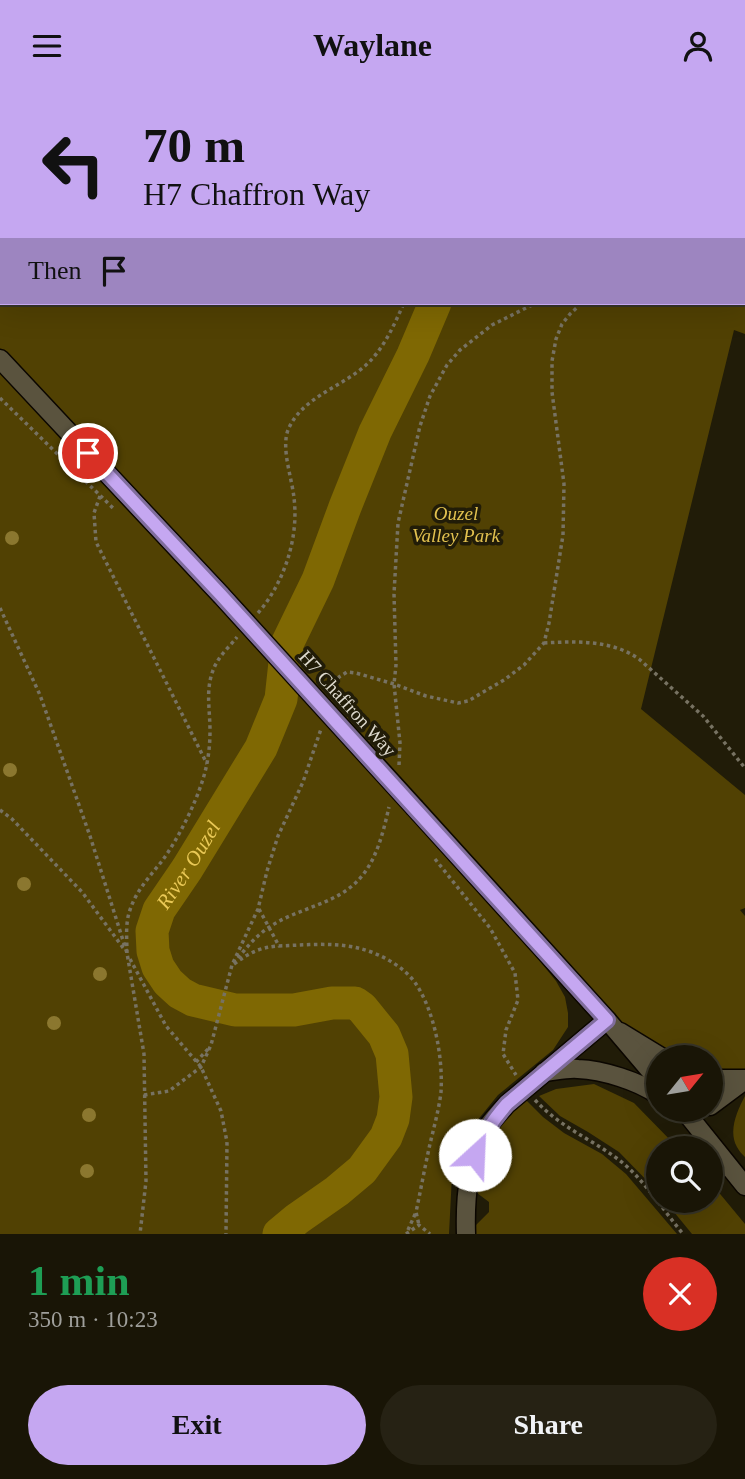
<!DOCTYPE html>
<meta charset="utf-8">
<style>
:root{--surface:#191506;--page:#262214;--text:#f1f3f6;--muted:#9f9f9b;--line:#373428;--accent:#c5a7f1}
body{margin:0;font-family:Georgia,serif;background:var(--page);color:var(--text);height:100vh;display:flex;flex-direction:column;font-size:26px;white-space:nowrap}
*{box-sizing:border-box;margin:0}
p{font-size:23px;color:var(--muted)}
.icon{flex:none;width:38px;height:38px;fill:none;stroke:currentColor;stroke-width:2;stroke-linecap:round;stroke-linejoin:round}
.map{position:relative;height:1143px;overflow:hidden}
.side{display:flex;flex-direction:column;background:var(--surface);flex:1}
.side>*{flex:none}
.banner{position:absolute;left:0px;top:0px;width:746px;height:214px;box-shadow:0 7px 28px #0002,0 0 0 2px var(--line);background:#c5a7f1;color:#111;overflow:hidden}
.needle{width:46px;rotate:60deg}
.buttons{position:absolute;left:646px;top:954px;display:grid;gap:14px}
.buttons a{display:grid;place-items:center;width:77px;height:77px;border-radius:50%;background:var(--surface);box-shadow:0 7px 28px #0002,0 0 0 2px var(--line);font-size:35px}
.pin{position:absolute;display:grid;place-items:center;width:60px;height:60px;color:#fff;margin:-30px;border:4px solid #fff;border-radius:50%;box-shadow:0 2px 7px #0007}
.me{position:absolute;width:77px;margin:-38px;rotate:25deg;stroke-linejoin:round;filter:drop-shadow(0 0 5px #0008)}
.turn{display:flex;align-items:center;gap:24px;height:147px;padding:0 28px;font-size:32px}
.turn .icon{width:91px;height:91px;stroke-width:2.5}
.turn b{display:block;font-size:49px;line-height:60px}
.then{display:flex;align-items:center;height:66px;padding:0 28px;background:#0003;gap:14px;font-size:26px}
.round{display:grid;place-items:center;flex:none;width:74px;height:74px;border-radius:37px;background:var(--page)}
.summary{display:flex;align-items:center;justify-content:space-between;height:119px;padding:0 28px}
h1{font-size:42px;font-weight:700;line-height:52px;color:#1e9e55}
.primary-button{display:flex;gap:14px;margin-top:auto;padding:14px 28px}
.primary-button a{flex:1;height:80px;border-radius:42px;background:var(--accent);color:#111;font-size:28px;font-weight:700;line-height:80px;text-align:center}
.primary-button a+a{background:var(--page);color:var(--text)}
header{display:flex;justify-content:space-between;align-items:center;height:91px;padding:0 28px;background:var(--accent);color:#111;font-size:32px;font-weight:700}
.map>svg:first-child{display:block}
.green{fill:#514103;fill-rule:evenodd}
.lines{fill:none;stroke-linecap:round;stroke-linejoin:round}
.river{stroke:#7f6803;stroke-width:33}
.minor-casing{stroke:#0b0600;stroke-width:21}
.tertiary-casing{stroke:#0b0600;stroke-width:21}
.path{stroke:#777262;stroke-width:3.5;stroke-dasharray:3.5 3.5;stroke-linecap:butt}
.minor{stroke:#5a533e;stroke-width:18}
.tertiary{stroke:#5a533e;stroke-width:18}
.tertiary-bridge-casing{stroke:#0b0600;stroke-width:21;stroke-linecap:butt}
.tertiary-bridge{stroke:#5a533e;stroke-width:18}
.tree{fill:#8b772f}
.route-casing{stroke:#806d9d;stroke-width:18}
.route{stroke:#c5a7f1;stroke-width:12}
.labels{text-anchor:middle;stroke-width:7;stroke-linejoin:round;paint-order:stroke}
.park-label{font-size:19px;font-style:italic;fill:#e2c14f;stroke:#211c08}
.street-label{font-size:19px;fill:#ddd9cd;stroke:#211c08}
.water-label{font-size:21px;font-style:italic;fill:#e9c856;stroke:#211c08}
</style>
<header><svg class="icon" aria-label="menu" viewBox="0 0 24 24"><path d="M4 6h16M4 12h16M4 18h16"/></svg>Waylane<svg class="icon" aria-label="person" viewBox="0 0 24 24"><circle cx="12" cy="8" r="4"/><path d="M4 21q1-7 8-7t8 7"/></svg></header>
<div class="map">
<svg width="745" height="1143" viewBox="0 0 745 1143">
<rect width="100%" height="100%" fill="#211c08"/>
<path class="green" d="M0,0H745V243L734,239L641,618L745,704V817L740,819L745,825V988L711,986L710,966H661L602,930L435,741L556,890L565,906L568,922V936L553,959L498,1004L468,1041L452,1084L449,1143H0ZM2,2H744V212H2Z
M594,993L634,1012L678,1057H658V1101L619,1061L588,1041L560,1025L539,1005L556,998Z
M745,1005V1066C742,1063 739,1060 737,1056C728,1040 737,1020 745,1005Z
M525,1008L543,1026L564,1042L602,1063L626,1083L677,1143H475L474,1136L489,1121V1111L477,1102V1086L487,1057L500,1032Z
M711,1092L745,1133V1143H692L665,1110H710Z"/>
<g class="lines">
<g class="river">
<path d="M541,2L546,0"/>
<path id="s1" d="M279,1143L297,1128L337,1100L362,1079L386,1046L393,1028L396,1006L392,963L384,944L362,917L355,912H332L294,919H235L193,909L180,902L168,891L158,876L153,860L152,840L159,819L187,778L261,657L281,608L287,553L318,489L345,416L375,341L413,264L435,212"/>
</g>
<g class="minor-casing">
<path id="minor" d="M620,941L661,966
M544,981C555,980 567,977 578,978C603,979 638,990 658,1004
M710,986L718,988H745
M710,1015L745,989
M466,1143C465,1112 467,1078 480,1049C486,1035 497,1024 507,1013L607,929"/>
</g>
<g class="tertiary-casing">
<path id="tertiary" d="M0,268L221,504
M415,717L607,929L658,989
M683,1018L745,1095"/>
</g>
<path class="path" d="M727,0L728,2
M489,2L492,0
M656,2L657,0
M690,2L691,0
M744,27L745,29
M744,81L745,82
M0,307L114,418
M100,405L94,422L96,451L207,673
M0,517L40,604L90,745L127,862L144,963L146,1090L140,1143
M258,522C284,492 299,447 294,407C292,387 281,358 288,339C301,307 341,296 365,275C384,258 394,234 404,212
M544,552C576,550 612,549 639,568L703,625L745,677
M332,600L339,586L347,581L356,582L394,593L426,605L458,612L468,610L504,589L524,574L544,552L549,532L563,444L564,393L552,301V270L556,248L562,233L570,223L582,212
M399,674L400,652L394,593L396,574L394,503L398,432L420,335L430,305L447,274L460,259L492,234L536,212
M0,719L12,728L82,801L124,858
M435,768L490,837L515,882L518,909L506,939L503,963L516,984
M259,818L279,855C305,854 333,851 358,857C379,862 404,875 416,893C435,922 443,967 441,1001C439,1018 434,1036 430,1053C425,1075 421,1098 416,1121L419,1134
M127,862C127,849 125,832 130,819C136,800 150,785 162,770C178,748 195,714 203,688C208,672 210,656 210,640C210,615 204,594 217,571C222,562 231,554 237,546
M238,867C247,856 256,845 268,837C299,815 342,814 365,781C378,763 384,738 389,716
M130,868L166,935L201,976L221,1020L227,1051L226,1143
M234,873C249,862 260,856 279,855
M196,971L209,957
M144,1004L169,1000L201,976L211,954L232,874L258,818L267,780L278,745L303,691L321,638
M535,1009C561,1037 590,1047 619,1069C642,1086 664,1120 683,1143
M408,1139L416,1121
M406,1143L419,1134L430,1143"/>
<use href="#minor" class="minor"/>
<use href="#tertiary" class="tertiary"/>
<g class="tertiary-bridge-casing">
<path id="tertiary-bridge" d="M221,504L415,717"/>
</g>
<use href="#tertiary-bridge" class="tertiary-bridge"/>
</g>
<g class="tree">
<circle cx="12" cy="447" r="7"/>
<circle cx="10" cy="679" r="7"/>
<circle cx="24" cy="793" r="7"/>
<circle cx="100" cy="883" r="7"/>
<circle cx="54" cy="932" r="7"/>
<circle cx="89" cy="1024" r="7"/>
<circle cx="87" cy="1080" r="7"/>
</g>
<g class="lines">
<g class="route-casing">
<path id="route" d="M88,362L221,504L607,929L507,1013C493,1029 482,1044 475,1064"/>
</g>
<use href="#route" class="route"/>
</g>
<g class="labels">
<g class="park-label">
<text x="456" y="429">Ouzel<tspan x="456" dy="22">Valley Park</tspan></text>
</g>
<g class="street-label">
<text transform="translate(348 612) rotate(48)" y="7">H7 Chaffron Way</text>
</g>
<g class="water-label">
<text dy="7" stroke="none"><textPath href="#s1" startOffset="620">River Ouzel</textPath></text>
</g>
</g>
</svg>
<div class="buttons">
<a><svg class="needle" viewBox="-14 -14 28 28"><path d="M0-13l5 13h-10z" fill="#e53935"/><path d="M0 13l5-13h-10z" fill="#9f9f9b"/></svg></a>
<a><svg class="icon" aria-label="search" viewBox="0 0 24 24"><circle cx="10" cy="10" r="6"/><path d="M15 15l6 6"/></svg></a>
</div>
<div class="pin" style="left:88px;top:362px;background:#d93025"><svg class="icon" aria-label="arrive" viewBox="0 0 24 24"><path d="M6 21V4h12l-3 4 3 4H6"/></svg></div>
<svg class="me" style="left:475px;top:1064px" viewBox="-20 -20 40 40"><circle r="19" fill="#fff"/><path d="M0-13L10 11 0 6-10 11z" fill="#c5a7f1"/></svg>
<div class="banner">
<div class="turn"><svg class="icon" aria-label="left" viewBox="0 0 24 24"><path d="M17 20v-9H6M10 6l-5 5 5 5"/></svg><div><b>70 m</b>H7 Chaffron Way</div></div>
<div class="then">Then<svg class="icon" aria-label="arrive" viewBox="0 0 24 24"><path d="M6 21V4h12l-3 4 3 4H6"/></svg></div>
</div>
</div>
<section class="side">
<div class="summary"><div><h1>1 min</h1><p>350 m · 10:23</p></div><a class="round" style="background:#d93025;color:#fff"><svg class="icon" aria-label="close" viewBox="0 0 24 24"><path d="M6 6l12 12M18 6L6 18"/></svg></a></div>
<div class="primary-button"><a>Exit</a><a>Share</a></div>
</section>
